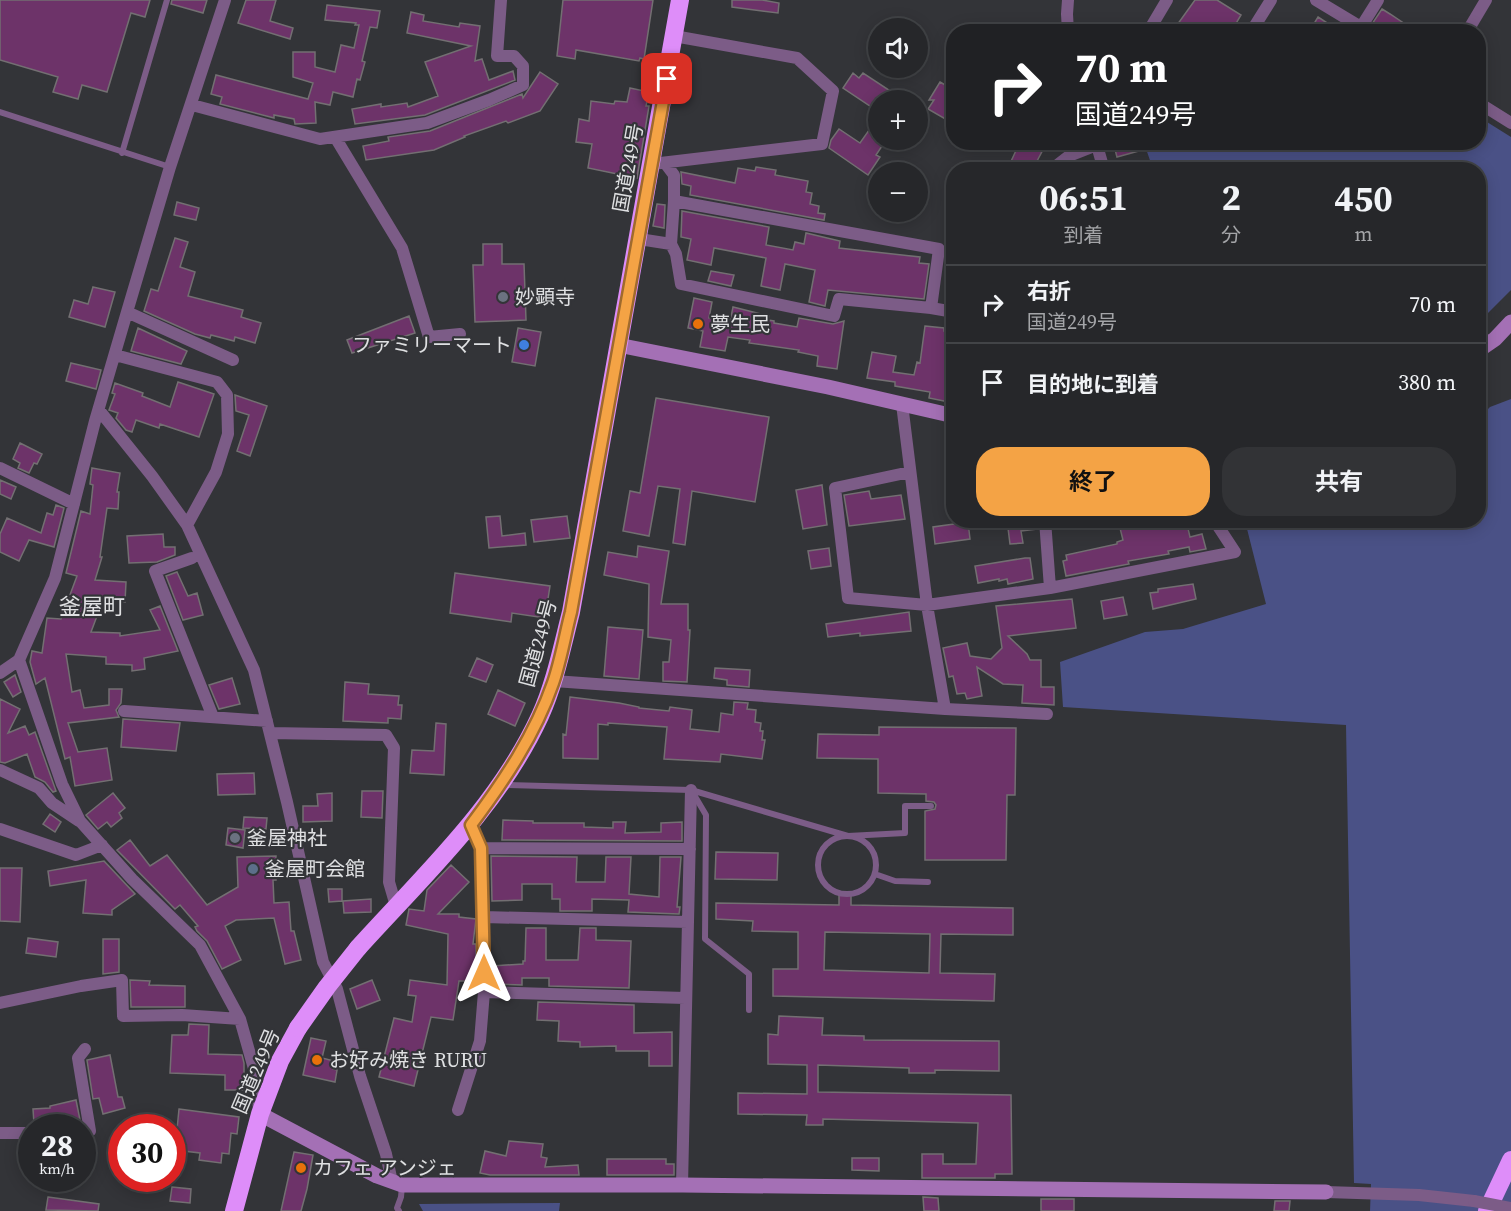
<!DOCTYPE html>
<html lang="ja">
<meta charset="utf-8">
<style>
:root{--surface:#26272a;--page:#323336;--text:#f1f3f6;--muted:#a4a5a8;--line:#424447;--accent:#f4a345}
body{margin:0;font-family:"Source Serif 4","Noto Sans JP",serif;background:var(--page);color:var(--text);height:100vh;display:flex;flex-direction:column;font-size:22px;white-space:nowrap}
*{box-sizing:border-box;margin:0}
p{font-size:20px;color:var(--muted)}
.icon{flex:none;width:33px;height:33px;fill:none;stroke:currentColor;stroke-width:2;stroke-linecap:round;stroke-linejoin:round}
.map{position:relative;flex:1;overflow:hidden}
.details{position:absolute;left:946px;top:162px;width:540px;height:366px;display:flex;flex-direction:column;background:var(--surface);border-radius:24px;box-shadow:0 3px 15px #0003,0 0 0 2px var(--line)}
.details>*{flex:none}
.hud{position:absolute;left:946px;top:24px;width:540px;height:126px;border-radius:24px;box-shadow:0 3px 15px #0003,0 0 0 2px var(--line);background:#202124;color:#fff;overflow:hidden}
.fabs{position:absolute;left:868px;top:18px;display:grid;gap:12px}
.fabs a{display:grid;place-items:center;width:60px;height:60px;border-radius:50%;background:var(--surface);box-shadow:0 3px 15px #0003,0 0 0 2px var(--line);font-size:30px}
.speed{position:absolute;left:18px;top:1114px;display:flex;gap:12px;font-size:30px;font-weight:700;text-align:center}
.speed>*{display:grid;place-content:center;width:78px;height:78px;border-radius:50%;background:var(--surface);box-shadow:0 3px 15px #0003,0 0 0 2px var(--line);line-height:1}
.speed small{font-size:15px;font-weight:400}
.speed .limit{border:9px solid #d22;background:#fff;color:#111}
.pin{position:absolute;display:grid;place-items:center;width:51px;height:51px;color:#fff;margin:-26px;border-radius:12px;box-shadow:0 3px 9px #0006}
.me{position:absolute;width:66px;margin:-33px;rotate:0deg;stroke-linejoin:round;filter:drop-shadow(0 0 4px #0008)}
.turn{display:flex;align-items:center;gap:21px;height:126px;padding:0 30px;font-size:27px}
.turn .icon{width:78px;height:78px;stroke-width:2.5}
.turn b{display:block;font-size:42px;line-height:51px}
.eta{display:flex;justify-content:space-evenly;align-items:center;height:102px;text-align:center}
.eta b{font-size:36px;font-weight:700;line-height:42px}
.cta{display:flex;gap:12px;margin-top:auto;padding:12px 30px}
.cta a{flex:1;height:69px;border-radius:24px;background:var(--accent);color:#111;font-size:24px;font-weight:700;line-height:69px;text-align:center}
.cta a+a{background:var(--page);color:var(--text)}
ul{padding:0;list-style:none}
li{display:flex;align-items:center;gap:18px;height:78px;padding:0 30px;border-top:2px solid var(--line)}
li div{flex:1}
li b{display:block;font-size:22px}
li em{font-style:normal}
.map>svg:first-child{display:block}
.green{fill:#4a5186}
.building{fill:#6d3369;stroke:#736f72;stroke-width:1.5;fill-rule:evenodd}
.lines{fill:none;stroke-linecap:round;stroke-linejoin:round}
.lane{stroke:#7c5c87;stroke-width:6}
.street{stroke:#7c5c87;stroke-width:12}
.secondary{stroke:#a470b5;stroke-width:15}
.highway{stroke:#de8df9;stroke-width:18}
.street-bridge{stroke:#7c5c87;stroke-width:12}
.highway-bridge{stroke:#de8df9;stroke-width:18}
.route-casing{stroke:#9f6a2d;stroke-width:15}
.route{stroke:#f4a345;stroke-width:10}
.worship-dot{fill:#6b7280;stroke:#333438;stroke-width:2}
.food-dot{fill:#e8710a;stroke:#333438;stroke-width:2}
.shop-dot{fill:#3f7fe0;stroke:#333438;stroke-width:2}
.service-dot{fill:#5c6f8a;stroke:#333438;stroke-width:2}
.labels{text-anchor:middle;stroke-width:4.5;stroke-linejoin:round;paint-order:stroke}
.street-label{font-size:20px;fill:#dfe0e2;stroke:#333438}
.poi-label{font-size:20px;fill:#dfe0e2;stroke:#333438;text-anchor:start}
.quarter-label{font-size:22px;fill:#dfe0e2;stroke:#333438}
</style>
<div class="map">
<svg width="1511" height="1211" viewBox="0 0 1511 1211">
<rect width="100%" height="100%" fill="#333438"/>
<path class="green" d="M1479,117L1511,137V290L1479,322V170L1153,169L1144,143L1479,142Z
M1511,399V1211H1370L1371,1184L1354,1183L1346,725L1063,707L1060,662L1145,632L1183,629L1266,604L1245,521L1479,520V418L1490,407Z
M560,1203L559,1211H423L419,1204Z"/>
<path class="building" d="M0,0H150L145,17L131,13L107,92L82,85L78,99L53,92L58,77L0,60Z
M172,0H207L203,13L171,4Z
M246,0H276L270,21L293,28L290,39L238,23Z
M563,0H653L644,59L640,58L639,61L576,50L575,59L557,56Z
M732,0H762L779,3L778,13L732,7Z
M1195,0H1217L1241,15L1231,32H1172Z
M327,5L380,11L377,28L370,27L362,61L365,62L360,80L357,79L353,97L333,92L330,105L315,102L316,123L295,124L294,119L274,115V118L220,104L222,97L211,94L216,75L308,99L313,83L293,77V52H315V67L335,72L341,45L354,48L359,25H355L356,23L325,20Z
M1382,9L1390,14L1417,32L1377,30L1372,24Z
M411,12L424,15L423,21L459,27L460,23L480,26L475,61L482,59L489,80L513,71L515,80L425,115L355,124L352,109L381,104V107L407,103L408,107L438,96L425,62L471,46L407,33Z
M1318,17L1341,32H1309Z
M540,72L558,84L540,111L508,123L506,121L464,136L465,137L434,150L366,160L363,146L389,141L388,137L430,131L522,94L523,98Z
M853,73L859,78L863,73L904,100H879V112L843,88Z
M940,82L954,90V124L928,109L934,100H929Z
M630,88L649,92L646,106H649L637,178L588,168L592,144L576,142L579,119L589,121L591,101L614,104L615,101L627,102Z
M879,116V140H886L876,155L880,157L868,175L829,148L831,140L839,129L860,143Z
M1020,142H1047L1036,163L1034,162L1030,170H1007Z
M1113,142H1156L1157,146L1117,157Z
M756,167L776,170L775,175L808,181L806,192L812,193L810,204L819,206L818,213L825,214L824,220L690,195L691,186L682,184L681,172L735,183L738,168L755,171Z
M177,202L199,208L196,220L174,215Z
M657,204L665,205L664,228L653,226Z
M682,211L769,227L766,245L793,250L795,242L804,244L806,233L840,241L839,248L920,257L919,263L929,264L924,299L828,290L825,306L809,302L815,270L785,264L780,290L761,286L766,258L714,248L711,265L687,260L691,239L681,237Z
M175,238L188,242L180,267L195,272L188,296L243,310L241,317L261,323L255,343L235,337L234,341L211,335L210,338L195,334L144,311L151,289L158,291Z
M483,244H502V264H524L526,320L475,322L473,265H483Z
M711,271L734,275L731,286L708,281Z
M93,287L115,292L105,327L69,317L74,300L88,304Z
M694,298L712,302L709,318L730,322L733,307L769,316L768,320L774,321V323L797,327L799,318L833,324L844,321L837,369L817,366L818,356L798,352L799,350L749,343L750,340L728,337L725,351L700,347L703,331L688,328Z
M409,316L415,333L352,353L347,340Z
M925,326L944,328V331L954,332V403L929,398L930,392L895,386V382L867,378L872,352L896,356L893,372L914,375L917,362L920,363Z
M138,328L187,351L181,364L131,351Z
M518,328L541,332L535,366L512,362Z
M71,363L101,370L96,389L66,381Z
M178,382L214,394L199,437L160,424L159,428L136,420L132,432L126,430L116,418L118,413L109,410L115,394L112,393L115,383L143,393L142,396L170,407Z
M235,395L267,406L250,456L237,451L249,415L236,411Z
M656,398L769,417L755,502L692,491L685,545L673,543L680,489L658,486L649,536L623,531L630,491L640,493Z
M20,443L42,454L37,464L34,463L29,473L18,468L20,463L13,459Z
M92,468L120,473L117,492H119L118,509L107,508L100,557H102L95,580L126,582L125,602L103,600L91,632L120,633V636L160,630L150,610L160,606L178,651L144,658L145,669L132,671V665L106,664V657L66,654L72,692L80,690L84,708L109,705V689H122L121,703L116,710L119,717L68,723L78,752L107,748L112,780L75,786L70,757L65,759L45,678L36,684L30,662L32,651L42,653L47,618L61,619L77,576L66,573L81,511L90,514L93,485L90,484Z
M0,480L16,487L11,499L0,494Z
M822,485L827,525L803,529L796,490Z
M869,491L871,499L901,495L905,519L849,526L844,495Z
M56,505L64,508L54,547L29,540L19,561L0,552V534L7,518L41,533L47,513L53,515Z
M500,516L502,536L525,533L526,545L489,548L486,517Z
M567,516L570,538L534,542L531,520Z
M1007,520H1037V529L1021,531L1023,543L1010,544Z
M1135,520H1186L1190,537L1202,534L1206,549L1190,552L1189,547L1168,551L1169,554L1128,561L1129,564L1066,576L1063,561L1067,560L1066,555L1117,544V542L1123,540L1119,524Z
M968,522L970,539L935,544L933,527Z
M163,534L164,547H175V555L157,562L129,563L127,536Z
M638,546L669,551L661,604H688V630H690L687,682L663,681V662H669L671,640L648,637L649,584L604,575L608,552L637,557Z
M829,548L831,566L811,569L808,551Z
M1025,558H1030L1033,579L1008,584L1007,579L999,581V579L978,583L975,566Z
M177,572L188,596L197,593L203,615L183,620L166,576Z
M455,573L550,586L545,618L512,613L511,622L450,613Z
M1193,584L1196,599L1153,609L1150,593L1158,592V589Z
M1123,597L1127,615L1104,619L1101,601Z
M1072,599L1076,628L1008,636L1027,654L1030,660H1041V687H1054V705L1022,703L1023,685L1003,684L977,667L982,696L967,699L965,693L957,694L953,676L949,677L943,648L967,643L970,656L991,659L1002,648L996,606Z
M909,612L911,631L860,636V633L828,637L826,624Z
M608,627L643,630L639,679L604,676Z
M477,658L493,665L486,682L469,676Z
M715,668L750,670L749,687L727,685V680L714,678Z
M15,675L21,692L13,697L4,682Z
M232,678L240,704L219,709L209,685Z
M345,682L369,684L368,694L399,696L398,705H402L401,719L388,718V723L343,721Z
M498,690L525,703L515,726L488,714Z
M570,697L619,703L639,707V708L669,711L670,707L692,710L690,729L719,732L721,713L733,715L734,702L748,703L747,709L756,710L755,722L761,723L760,731H763L762,740H765L762,759L721,754L720,762L664,759L667,727L608,723V725L598,724V759L563,758V734L566,735Z
M0,699L20,709L8,733L25,726L29,735L35,732L56,791L53,792L45,782L35,777L27,754L5,763L0,762Z
M123,719L180,723L176,751L121,747Z
M436,723L446,724L444,775L410,773L412,750L434,751Z
M879,727L1016,728L1015,795H1007L1006,860H925V811L935,809L936,805L934,802L926,801V794L878,793V759L817,758L818,734L879,735Z
M254,773L255,794L218,795L217,774Z
M362,791H383L382,818L361,817Z
M113,793L125,808L119,813L122,818L111,827L107,822L98,829L86,815Z
M332,793V821L303,822V806H318L317,794Z
M50,814L61,822L55,832L43,824Z
M244,817L267,818L266,829L243,828Z
M503,820L533,821V823H584V827L613,828V822H626L625,833L661,832V823L682,822V841L502,840Z
M228,828L245,830L243,848L226,845Z
M130,840L150,866L167,855L207,905L238,887L237,857L276,856V880H273L274,903L289,902L291,931H294L301,960L285,964L274,918L236,920L225,926L241,960L222,969L207,941L197,931L195,927L198,926L180,905L175,909L117,850Z
M716,852L778,853L777,880L715,879Z
M491,856L577,857L576,882H605L606,857H631L629,894L659,897L660,857H681L677,907H680L679,914L628,912L629,900L592,899V911H560V899H552V884H522V900L492,901Z
M104,861L135,894L112,910V915L83,913L86,880L50,886L48,871Z
M451,865L469,882L438,914H459V917L476,919L473,944H476V981H459L453,1020L431,1017L414,1086L379,1077L394,1018L412,1022L416,996L408,995L410,980L447,985L448,934L406,925L409,909L424,911L427,890Z
M0,868H22L20,922L0,921Z
M328,889H342V901L329,902Z
M839,895H851V905L1013,908V935L941,934L940,973L995,974L994,1001L773,996V969H798V932L752,931L753,921L716,919V903L839,905ZM825,932L930,934L929,973L824,970Z
M371,899V912L344,913L343,901Z
M526,928H546V960H578L580,928H596V940L631,941L629,988L549,986V978H522V985L492,984V966L523,964V961H525Z
M28,938L58,942L56,957L26,953Z
M103,939H119V972L103,974Z
M130,980L150,981L149,985L185,986V1007H131Z
M372,980L380,1000L357,1009L350,989Z
M538,1002L634,1005V1033L672,1032V1066H649V1051H616V1046L580,1047V1042L558,1041L559,1021L537,1020Z
M779,1016L823,1018L822,1035L864,1036V1040L999,1041V1071L935,1070V1073H909V1068L818,1065V1092L1011,1095L1012,1174H995V1178H922V1154H943V1164H976L978,1123L823,1119V1125H806L807,1115L738,1114V1093L807,1094V1065L768,1064V1034L778,1035Z
M189,1024L209,1025L208,1054L242,1055L244,1063V1090H225V1075L170,1073L172,1035H188Z
M311,1038L326,1041L322,1058L334,1061L333,1069L337,1070L335,1082L303,1075Z
M110,1055L118,1097H122L125,1108L103,1114L99,1098L93,1099L87,1060Z
M76,1100L80,1120L54,1126L53,1123L34,1124L33,1109L50,1108V1106Z
M179,1109L239,1117L237,1134L231,1133L229,1154L222,1153L221,1163L199,1160L200,1153L175,1150Z
M509,1141L543,1144L541,1157L547,1158L545,1167L578,1165L579,1175H490L480,1173L485,1151L506,1156Z
M294,1152L313,1155L307,1189L301,1211H281Z
M852,1158H879V1171L852,1170Z
M607,1159H666V1164H674V1175H607Z
M172,1187L191,1189L190,1203L170,1201Z
M48,1197L99,1204L98,1211L46,1210Z
M923,1197L938,1198L939,1211H924Z
M1041,1199H1074V1211H1041Z
M1275,1201H1290L1289,1211H1274Z"/>
<g class="lines">
<path class="lane" d="M0,112L170,167
M122,153L167,0
M505,785L691,790L848,836L905,833V806H931
M693,793L706,815L705,939L749,974V1010
M818 865a29 29 0 1 1 58 0a29 29 0 1 1-58 0Z
M875,874L895,881L928,882
M399,1211L397,1208L401,1197L402,1186"/>
<path class="street" d="M1068,0L1067,14L1068,32
M1316,0L1369,32
M1148,32L1167,0
M1251,32L1271,0
M1358,32L1378,0
M1467,32L1486,0
M1479,103L1511,123
M192,105L320,139L427,123L489,100L523,85V66L514,56H497L501,0
M335,137L402,248L429,337L460,334
M1096,142L1104,170
M665,163L674,175V201
M652,164L822,144L833,91L797,58L674,36
M1051,170L1069,156L1097,145
M674,201L939,249L931,308L839,299L834,316L681,284L676,254L671,244Z
M639,239L671,244
M931,308L954,312
M127,312L233,360
M115,355L217,382L227,395L228,434L216,472L187,525
M902,404L927,605L945,709
M99,410L152,476L187,525L254,670L287,802L323,962L337,989L360,1076L386,1154L392,1182
M0,468L74,504
M910,472L835,488L848,598L927,605L1050,588L1235,552L1214,520
M1045,520L1050,588
M192,558L155,571L213,717
M19,660L62,784L80,821L132,879L200,945L240,1019L255,1072L259,1109
M0,673L19,660L55,578L95,421L127,312L170,167L225,0
M554,681L945,709L1047,714
M124,711L267,721
M270,733L386,735L394,748L389,882L396,906
M0,770L39,788L52,803L79,821
M471,825L481,848L484,917V992L685,998
M0,829L76,855L102,845
M481,848L690,849
M484,917L688,922
M0,1003L81,986L122,980L123,1016L182,1015L240,1019
M458,1110L480,1041L484,992
M0,1133H32
M82,1133L90,1131L78,1058L85,1049
M682,1185L691,790
M1326,1192L1419,1195L1474,1201"/>
<path class="secondary" d="M618,345L828,387L954,416
M1479,350L1495,339L1511,322
M260,1114L377,1176L402,1185H682L1326,1192"/>
<path class="highway" d="M358,948C424,875 498,807 540,716C555,683 562,647 571,612L680,0
M234,1211L260,1114L280,1061L298,1028
M1487,1211L1511,1160"/>
<path class="street-bridge" d="M1474,1201L1511,1208"/>
<path class="highway-bridge" d="M298,1028L327,987L358,948"/>
</g>
<g class="lines">
<g class="route-casing">
<path id="route" d="M484,973L481,848L471,825C504,781 535,735 553,683C561,660 565,635 571,612L667,79"/>
</g>
<use href="#route" class="route"/>
</g>
<g class="worship-dot">
<circle cx="503" cy="297" r="6"/>
<circle cx="235" cy="838" r="6"/>
</g>
<g class="food-dot">
<circle cx="698" cy="324" r="6"/>
<circle cx="317" cy="1060" r="6"/>
<circle cx="301" cy="1168" r="6"/>
</g>
<circle class="shop-dot" cx="524" cy="345" r="6"/>
<circle class="service-dot" cx="253" cy="869" r="6"/>
<g class="labels">
<g class="street-label">
<text transform="translate(628 168) rotate(-80)" y="7">国道249号</text>
<text transform="translate(538 643) rotate(-75)" y="7">国道249号</text>
<text transform="translate(256 1071) rotate(-67)" y="7">国道249号</text>
</g>
<g class="poi-label">
<text x="515" y="304">妙顕寺</text>
<text x="710" y="331">夢生民</text>
<text x="512" y="352" text-anchor="end">ファミリーマート</text>
<text x="247" y="845">釜屋神社</text>
<text x="265" y="876">釜屋町会館</text>
<text x="329" y="1067">お好み焼き RURU</text>
<text x="313" y="1175">カフェ アンジェ</text>
</g>
<g class="quarter-label">
<text x="92" y="614">釜屋町</text>
</g>
</g>
</svg>
<div class="fabs">
<a><svg class="icon" aria-label="sound" viewBox="0 0 24 24"><path d="M4 9h4l5-4v14l-5-4H4zM17 9q2 3 0 6"/></svg></a>
<a>+</a>
<a>−</a>
</div>
<div class="speed"><div>28<small>km/h</small></div><div class="limit">30</div></div>
<div class="pin" style="left:667px;top:79px;background:#d93025"><svg class="icon" aria-label="arrive" viewBox="0 0 24 24"><path d="M6 21V4h12l-3 4 3 4H6"/></svg></div>
<svg class="me" style="left:484px;top:973px" viewBox="-20 -20 40 40"><path d="M0-17L14 15 0 8-14 15z" fill="#f4a345" stroke="#fff" stroke-width="4"/></svg>
<div class="hud">
<div class="turn"><svg class="icon" aria-label="right" viewBox="0 0 24 24"><path d="M7 20v-9h11M14 6l5 5-5 5"/></svg><div><b>70 m</b>国道249号</div></div>
</div>
<section class="details">
<div class="eta">
<div><b>06:51</b><p>到着</p></div>
<div><b>2</b><p>分</p></div>
<div><b>450</b><p>m</p></div>
</div>
<ul>
<li><svg class="icon" aria-label="right" viewBox="0 0 24 24"><path d="M7 20v-9h11M14 6l5 5-5 5"/></svg><div><b>右折</b><p>国道249号</p></div><em>70 m</em></li>
<li><svg class="icon" aria-label="arrive" viewBox="0 0 24 24"><path d="M6 21V4h12l-3 4 3 4H6"/></svg><div><b>目的地に到着</b></div><em>380 m</em></li>
</ul>
<div class="cta"><a>終了</a><a>共有</a></div>
</section>
</div>
